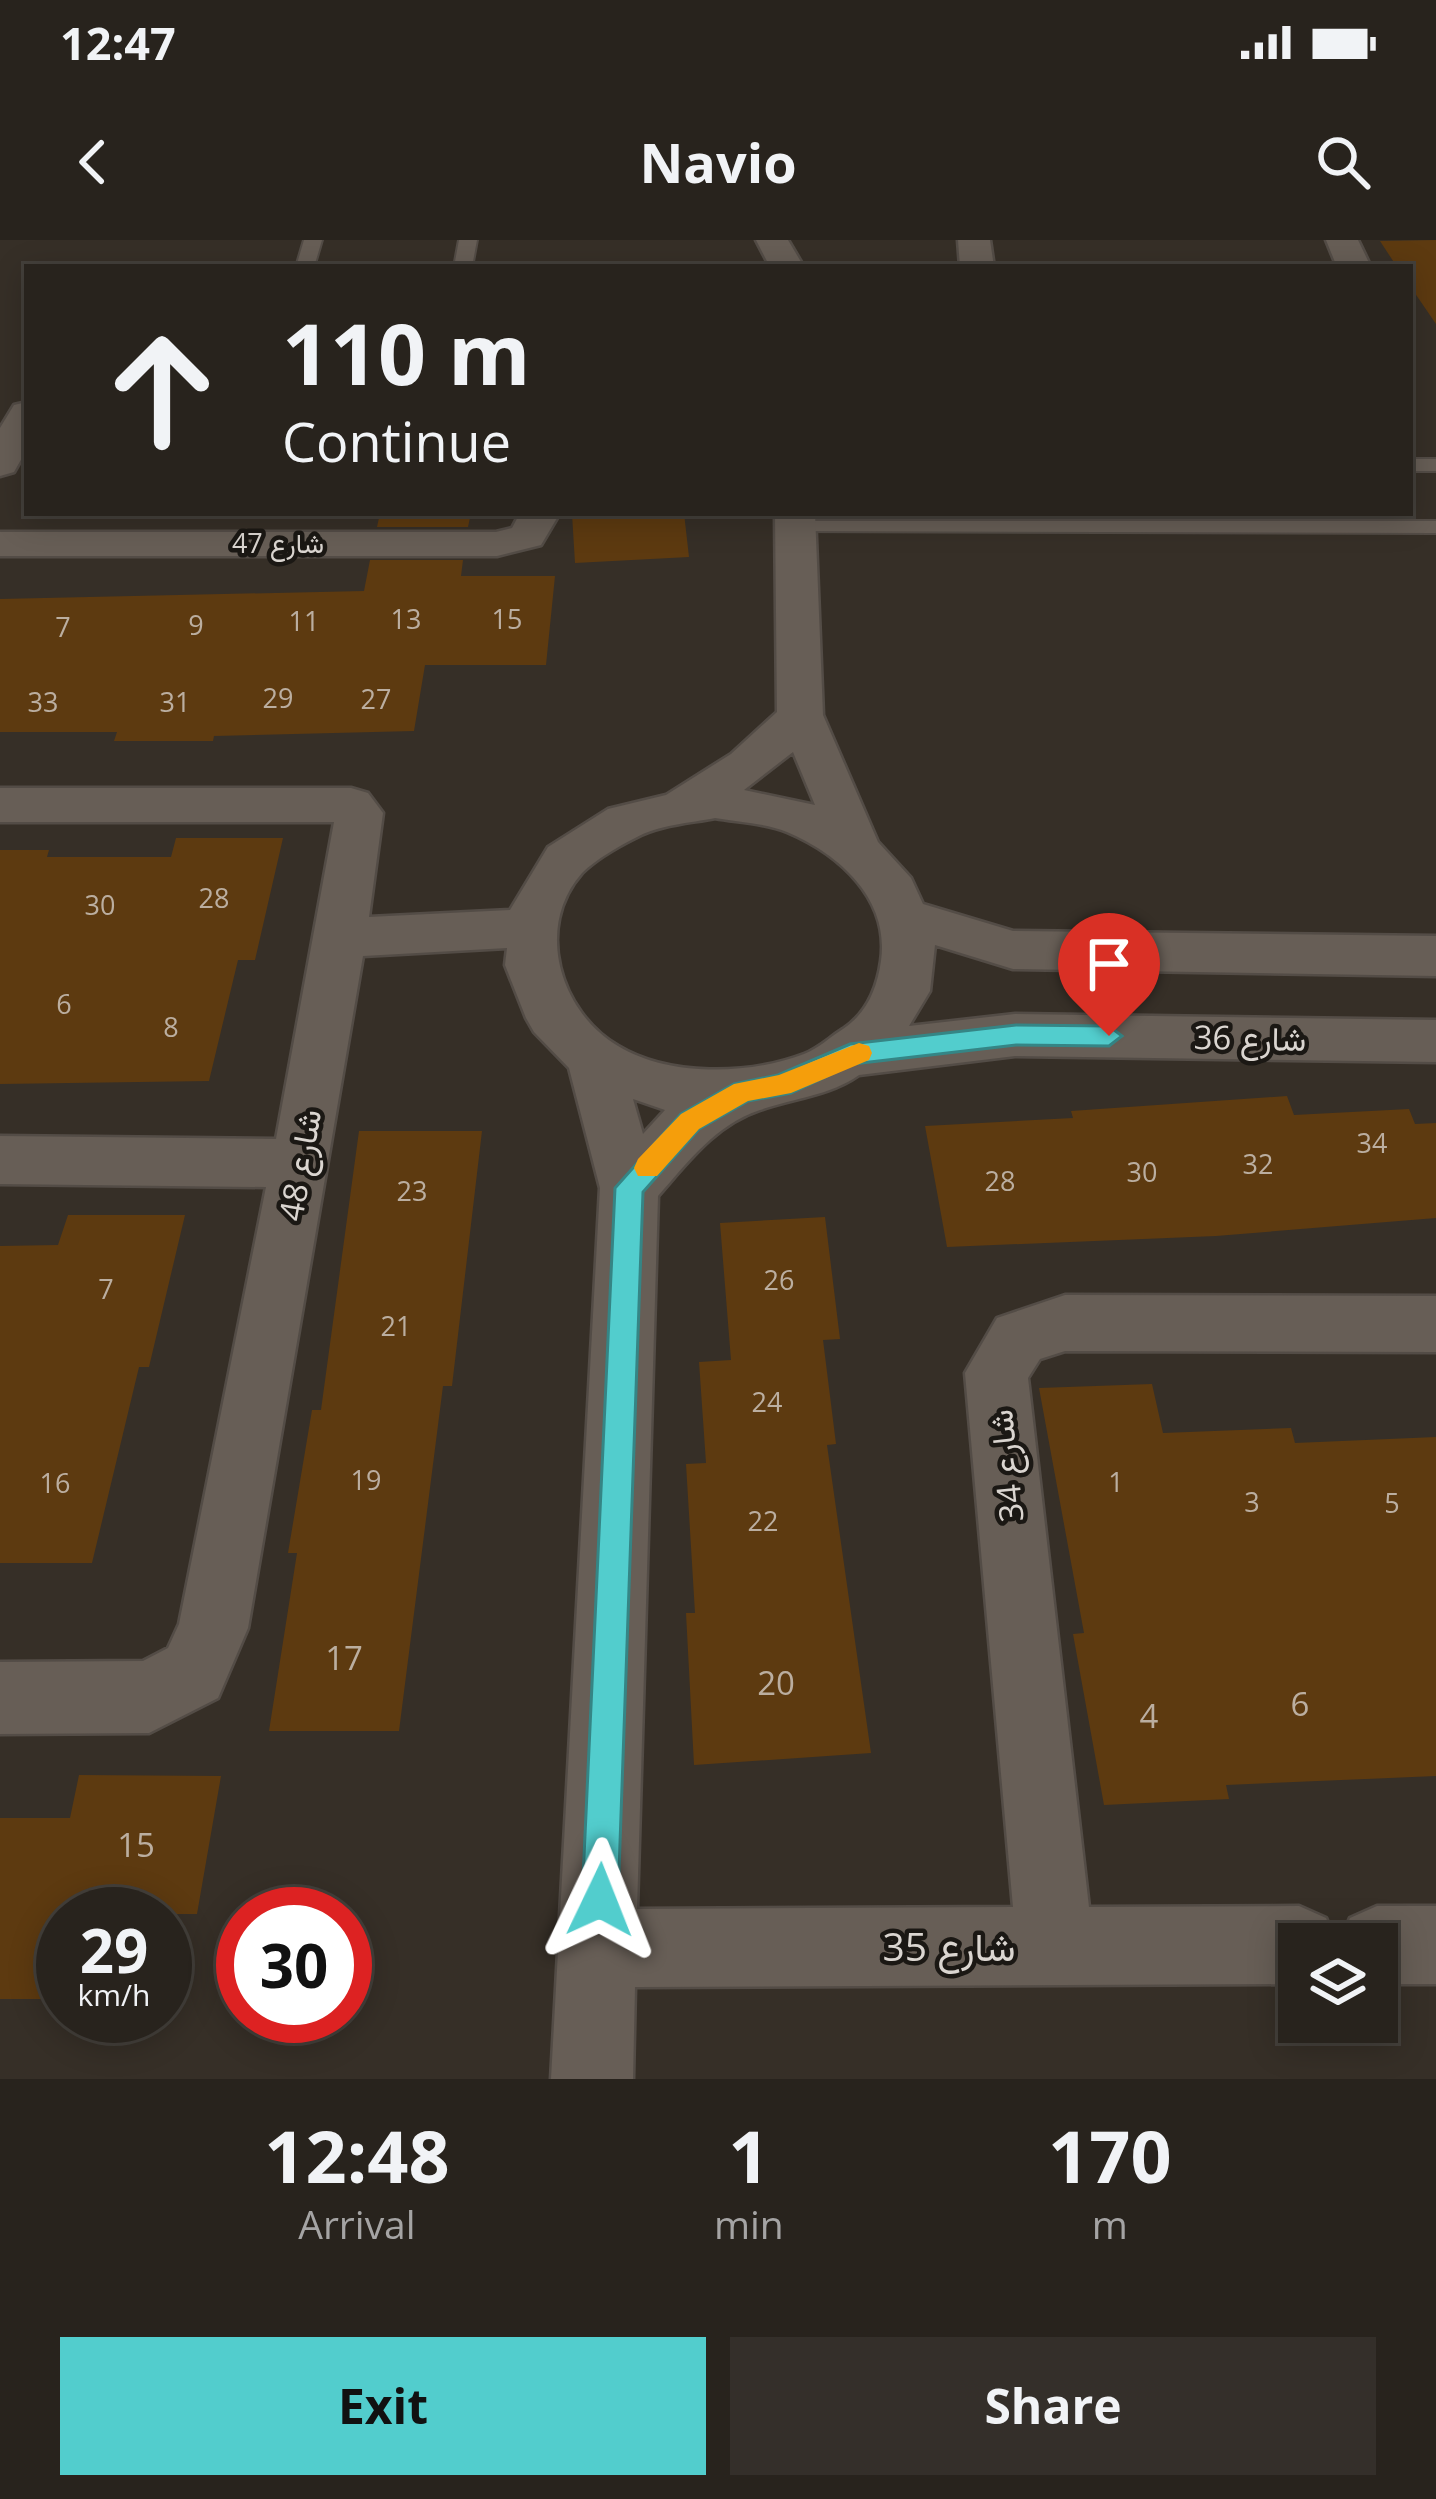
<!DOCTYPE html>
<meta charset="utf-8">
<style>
:root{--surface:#28231d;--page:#342f2a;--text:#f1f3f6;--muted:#a5a4a4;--line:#44403b;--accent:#52cdcd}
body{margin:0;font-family:"Open Sans",Vazirmatn,sans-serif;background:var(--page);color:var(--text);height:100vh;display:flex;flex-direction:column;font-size:45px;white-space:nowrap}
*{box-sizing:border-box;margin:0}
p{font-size:39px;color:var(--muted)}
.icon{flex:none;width:66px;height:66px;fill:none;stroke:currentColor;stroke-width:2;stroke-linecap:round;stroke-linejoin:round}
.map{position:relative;height:1839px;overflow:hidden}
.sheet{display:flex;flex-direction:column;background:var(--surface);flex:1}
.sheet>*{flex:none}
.top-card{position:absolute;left:24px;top:24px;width:1389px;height:252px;border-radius:0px;box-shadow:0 6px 30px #0003,0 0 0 3px var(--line);background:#28231d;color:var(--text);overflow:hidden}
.controls{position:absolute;left:1278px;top:1683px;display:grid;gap:24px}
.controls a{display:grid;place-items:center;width:120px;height:120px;border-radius:0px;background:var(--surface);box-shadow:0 6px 30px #0003,0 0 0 3px var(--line);font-size:60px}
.speed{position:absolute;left:36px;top:1647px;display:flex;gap:24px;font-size:60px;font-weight:700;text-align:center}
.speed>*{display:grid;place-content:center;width:156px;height:156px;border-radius:50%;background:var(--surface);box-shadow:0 6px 30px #0003,0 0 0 3px var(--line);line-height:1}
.speed small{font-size:30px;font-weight:400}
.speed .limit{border:18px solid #d22;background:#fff;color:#111}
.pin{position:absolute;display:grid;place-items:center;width:102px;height:102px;color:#fff;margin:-123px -51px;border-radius:50% 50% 50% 0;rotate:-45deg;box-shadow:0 0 12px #0007}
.pin .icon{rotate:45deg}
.me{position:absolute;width:132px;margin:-66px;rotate:2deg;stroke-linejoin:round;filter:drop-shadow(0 0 9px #0008)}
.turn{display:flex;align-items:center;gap:42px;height:252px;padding:0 60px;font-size:54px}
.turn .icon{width:156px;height:156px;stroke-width:2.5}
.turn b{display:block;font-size:84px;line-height:102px}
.eta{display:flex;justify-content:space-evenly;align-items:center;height:204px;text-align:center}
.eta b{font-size:72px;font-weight:700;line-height:84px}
.cta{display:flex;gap:24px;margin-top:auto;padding:24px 60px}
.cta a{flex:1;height:138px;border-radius:0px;background:var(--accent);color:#111;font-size:48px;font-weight:700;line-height:138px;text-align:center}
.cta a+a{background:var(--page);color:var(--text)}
.status{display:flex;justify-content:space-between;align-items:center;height:84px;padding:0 60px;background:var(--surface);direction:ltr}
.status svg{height:33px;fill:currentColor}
header{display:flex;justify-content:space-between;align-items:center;height:156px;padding:0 60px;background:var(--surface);font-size:54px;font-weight:700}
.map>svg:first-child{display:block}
.building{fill:#5d3a10}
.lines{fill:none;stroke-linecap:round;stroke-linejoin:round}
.service-casing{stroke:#534c46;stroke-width:4}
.minor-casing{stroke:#534c46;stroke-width:5}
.service{fill:#675e56;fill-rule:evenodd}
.minor{fill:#675e56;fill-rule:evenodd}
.route{fill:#52cdcd;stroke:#358585;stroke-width:3}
.slow{fill:#f59e0b}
.labels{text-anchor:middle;stroke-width:9;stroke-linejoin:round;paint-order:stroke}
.far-street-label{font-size:27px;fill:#dad5d0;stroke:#1b1814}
.number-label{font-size:27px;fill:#bbaea0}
.street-label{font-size:33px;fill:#dad5d0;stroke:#1b1814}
.near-number-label{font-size:33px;fill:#bbaea0}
.near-street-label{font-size:39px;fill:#dad5d0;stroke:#1b1814}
</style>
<div class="status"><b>12:47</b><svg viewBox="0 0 49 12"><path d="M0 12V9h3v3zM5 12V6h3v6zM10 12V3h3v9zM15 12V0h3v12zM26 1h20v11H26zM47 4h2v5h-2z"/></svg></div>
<header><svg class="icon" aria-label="back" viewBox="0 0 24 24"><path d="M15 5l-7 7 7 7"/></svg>Navio<svg class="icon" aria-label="search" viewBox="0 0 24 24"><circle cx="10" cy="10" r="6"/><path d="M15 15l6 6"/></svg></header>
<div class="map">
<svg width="1436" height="1839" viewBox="0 0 1436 1839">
<rect width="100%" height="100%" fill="#362f27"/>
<path class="building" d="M1436,0V84L1410,46V27H1397L1380,1Z
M380,273H471L468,287H377Z
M684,273L689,317L575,323L572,274Z
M370,320H463L461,336H555L546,425H425L414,491L214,496L213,501H114L117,492H0V359L364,351Z
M176,598H283L255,720H238L209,841L0,844V610H49L47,617H171Z
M1287,856L1294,875L1409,869L1415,884L1436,883V978L1216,996L947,1007L925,886L1073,878L1071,871Z
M359,891H482L452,1146H443L399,1491H269L297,1313H288L312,1170H321Z
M68,975H185L149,1127H139L92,1323H0V1006L58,1005Z
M825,977L840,1099L823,1100L836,1204L827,1205L871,1513L694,1525L686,1373H695L686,1224L706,1223L699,1122L731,1120L720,983Z
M1152,1144L1163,1193L1291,1188L1295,1203L1436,1197V1536L1226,1545L1229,1559L1104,1565L1073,1394L1084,1393L1039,1148Z
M79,1535L221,1536L197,1674H63V1759H0V1578H70Z"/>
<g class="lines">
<g class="service-casing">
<path id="service" d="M304,0H322L314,27H296Z
M459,0H477L472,27H454Z
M1410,219H1436V231H1410Z
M794,281H1436V293L787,291V283Z"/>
</g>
<g class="minor-casing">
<path id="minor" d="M756,0H788L804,27H770Z
M958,0H990L994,27H960Z
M1326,0H1358L1371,27H1337Z
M27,162V209L14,232L0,236V188L14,165Z
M520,273H560L541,305L497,316H0V292H496L512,288Z
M775,273H815L823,475L878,602L911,638L923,664L1013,691L1436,696V736L1013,729L935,705L930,751L909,786L1015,774L1436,780V822L1015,816L859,835C829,856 794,858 760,870C715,885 688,922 658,956L637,1669L1013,1667L965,1133L997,1078L1065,1055L1436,1056V1112L1065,1111L1040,1119L1028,1138L1089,1667L1299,1666L1326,1678L1337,1704H1299V1744L635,1747L633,1839H551L600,948L569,828L534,792L526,778L505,725L507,708L363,716L248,1388L218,1458L149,1493L0,1494V1422L143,1421L168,1408L179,1384L266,947L0,944V896L276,899L334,582H0V548H351L368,553L383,573L369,677L510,670L548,607L608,569L666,555L731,514L777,472ZM793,512L815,565L744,550ZM715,578C738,582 765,583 787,592C839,614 890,659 881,721C877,749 867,773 843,789C830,797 818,809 804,814C749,835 669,837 618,806C560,772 534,687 582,633C595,620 619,606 635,598C658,585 690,583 715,578ZM633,859L665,870L643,894Z
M1377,1666H1436V1744H1377V1704H1339L1350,1678Z"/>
</g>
<use href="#service" class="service"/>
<use href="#minor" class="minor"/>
</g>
<path class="route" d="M1016,785L1109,786L1122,796L1109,806L1016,805L853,824L791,853L748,861L699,889L643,952L618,1660L613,1673L600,1679L587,1673L582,1660L615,948L681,874L734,844L778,835L850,804Z"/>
<path class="slow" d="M859,803L869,806L872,813L869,820L791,853L748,861L699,889L657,936H638L634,928L638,919L681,874L734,844L779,835Z"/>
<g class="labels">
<g class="far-street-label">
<text x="278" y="313">شارع 47</text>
</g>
<g class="number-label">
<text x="406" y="389">13</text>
<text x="507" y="389">15</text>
<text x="304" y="391">11</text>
<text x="196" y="395">9</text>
<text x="63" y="397">7</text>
<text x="278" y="468">29</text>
<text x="376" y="469">27</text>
<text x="43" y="472">33</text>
<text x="175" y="472">31</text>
<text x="214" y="668">28</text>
<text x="100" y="675">30</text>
<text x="64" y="774">6</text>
<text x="171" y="797">8</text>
<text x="1372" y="913">34</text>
<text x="1258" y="934">32</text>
<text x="1142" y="942">30</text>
<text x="1000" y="951">28</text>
<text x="412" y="961">23</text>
<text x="779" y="1050">26</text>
<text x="106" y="1059">7</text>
<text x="396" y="1096">21</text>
<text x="767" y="1172">24</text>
<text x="366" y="1250">19</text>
<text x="1116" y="1252">1</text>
<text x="55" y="1253">16</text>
<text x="1252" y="1272">3</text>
<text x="1392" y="1273">5</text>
<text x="763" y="1291">22</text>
</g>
<g class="street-label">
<text transform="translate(1250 798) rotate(1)" y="12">شارع 36</text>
<text transform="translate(300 925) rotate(-80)" y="12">شارع 48</text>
<text transform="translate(1006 1226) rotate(-96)" y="12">شارع 34</text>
</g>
<g class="near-number-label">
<text x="344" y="1430">17</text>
<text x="776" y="1455">20</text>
<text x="1300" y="1476">6</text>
<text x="1149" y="1488">4</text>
<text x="136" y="1617">15</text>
</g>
<g class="near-street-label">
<text x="949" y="1721">شارع 35</text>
</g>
</g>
</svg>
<div class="controls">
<a><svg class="icon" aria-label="layers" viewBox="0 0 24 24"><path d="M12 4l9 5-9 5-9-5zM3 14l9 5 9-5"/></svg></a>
</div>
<div class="speed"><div>29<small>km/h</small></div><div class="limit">30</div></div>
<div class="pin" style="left:1109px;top:796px;background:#d93025"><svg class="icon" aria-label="arrive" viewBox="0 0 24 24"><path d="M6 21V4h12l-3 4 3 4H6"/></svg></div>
<svg class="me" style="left:600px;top:1660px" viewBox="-20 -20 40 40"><path d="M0-17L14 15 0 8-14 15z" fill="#52cdcd" stroke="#fff" stroke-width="4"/></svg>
<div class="top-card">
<div class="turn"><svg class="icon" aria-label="ahead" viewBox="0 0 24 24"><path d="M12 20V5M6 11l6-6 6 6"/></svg><div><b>110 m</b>Continue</div></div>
</div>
</div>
<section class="sheet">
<div class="eta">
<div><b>12:48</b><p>Arrival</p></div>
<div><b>1</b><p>min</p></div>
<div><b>170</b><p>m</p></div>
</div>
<div class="cta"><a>Exit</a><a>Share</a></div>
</section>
